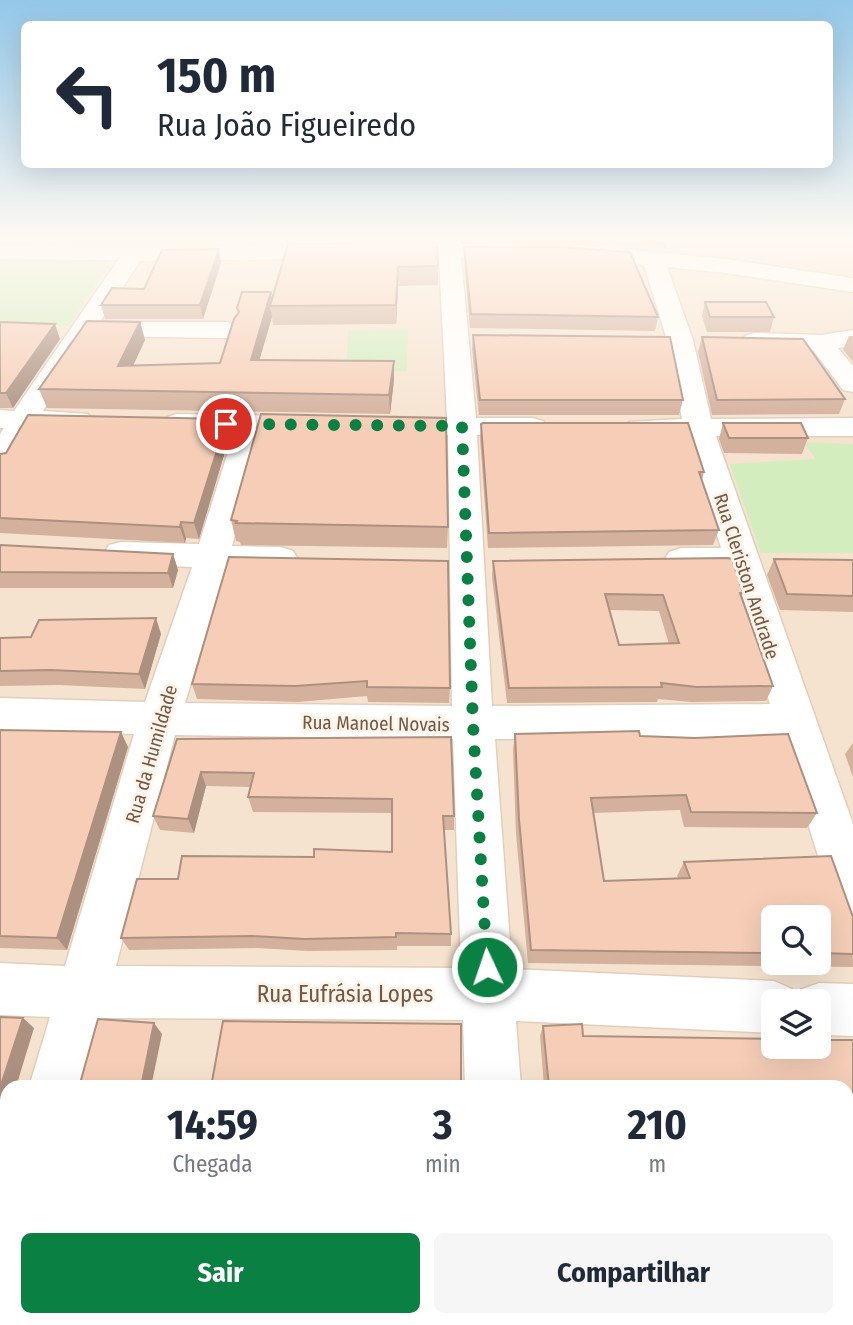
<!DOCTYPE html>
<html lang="pt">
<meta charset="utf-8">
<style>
:root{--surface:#fff;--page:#f6f6f7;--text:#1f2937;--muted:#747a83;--accent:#0b8043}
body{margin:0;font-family:"Fira Sans Condensed",sans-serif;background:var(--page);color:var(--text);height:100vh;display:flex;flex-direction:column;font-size:26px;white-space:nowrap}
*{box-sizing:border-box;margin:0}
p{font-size:23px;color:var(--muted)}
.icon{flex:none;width:38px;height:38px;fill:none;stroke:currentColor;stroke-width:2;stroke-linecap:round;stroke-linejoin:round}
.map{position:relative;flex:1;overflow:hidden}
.details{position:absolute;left:0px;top:1080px;width:854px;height:247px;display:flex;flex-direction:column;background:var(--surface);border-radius:21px 21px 0 0;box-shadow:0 7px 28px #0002}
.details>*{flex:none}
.hud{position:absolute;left:21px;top:21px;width:812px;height:147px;border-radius:10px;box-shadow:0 7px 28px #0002;background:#fff;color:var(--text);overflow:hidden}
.tools{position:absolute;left:761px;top:905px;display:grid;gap:14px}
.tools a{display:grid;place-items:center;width:70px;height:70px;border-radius:10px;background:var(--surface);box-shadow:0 7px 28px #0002;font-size:35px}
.pin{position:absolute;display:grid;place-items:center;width:60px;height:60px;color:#fff;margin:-30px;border:4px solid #fff;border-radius:50%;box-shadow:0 2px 7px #0007}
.me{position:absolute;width:77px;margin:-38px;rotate:357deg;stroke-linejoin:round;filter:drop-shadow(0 0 5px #0008)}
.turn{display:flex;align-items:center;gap:24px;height:147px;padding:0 21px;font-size:32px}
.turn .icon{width:91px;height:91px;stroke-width:2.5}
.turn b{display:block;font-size:49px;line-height:60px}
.eta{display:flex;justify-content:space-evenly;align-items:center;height:119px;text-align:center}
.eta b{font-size:42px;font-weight:700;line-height:49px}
.cta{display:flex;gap:14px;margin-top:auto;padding:14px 21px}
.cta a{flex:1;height:80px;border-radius:10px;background:var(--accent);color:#fff;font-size:28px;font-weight:700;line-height:80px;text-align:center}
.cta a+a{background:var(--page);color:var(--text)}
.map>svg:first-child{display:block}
.residential{fill:#f6e3cf;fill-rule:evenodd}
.green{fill:#d3edbf}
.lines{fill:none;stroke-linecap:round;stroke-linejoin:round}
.minor-casing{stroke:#e3cebc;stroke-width:3}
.minor{fill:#fff;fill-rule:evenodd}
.wall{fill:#d4b19d;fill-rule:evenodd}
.shaded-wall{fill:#ac9080}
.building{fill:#f6ceb7;stroke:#ac9080;stroke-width:2;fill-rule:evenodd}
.route{stroke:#0b8043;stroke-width:12;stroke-dasharray:0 21.6}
.labels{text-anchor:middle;stroke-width:6;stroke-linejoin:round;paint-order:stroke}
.street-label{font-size:19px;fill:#785646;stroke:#fff6e9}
.near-street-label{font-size:23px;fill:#785646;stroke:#fff6e9}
</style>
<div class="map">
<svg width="853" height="1325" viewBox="0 0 853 1325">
<rect width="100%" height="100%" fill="#fef2e1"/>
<path class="residential" d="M0,241H853V1325H0ZM774,917H819V962H774ZM774,1001H819V1046H774ZM7,1087H847V1320H7Z"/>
<path class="green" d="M0,241H342L341,247L0,246Z
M0,257L112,260L69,326L0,327Z
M408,330L407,371L346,373L348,331Z
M803,442L853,444V553H761L730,464L816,459Z"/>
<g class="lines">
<g class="minor-casing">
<path id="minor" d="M438,241H460V244L516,243L524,245L527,250L524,255L516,257H461L476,418H533L543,421L548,427L543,433L533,436L477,435L492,706L770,704L728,571L681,572L669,568L664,560L669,552L681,548H721L686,437H639L629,434L624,428L629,422L682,419L667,340L644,265L580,259L572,257L569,252L572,247L580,245L726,259L853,278V292L726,273L667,267L693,340L711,419L853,418V436H716L853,824V913L836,907L829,891L781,737L495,739L512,969L774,981L792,989L797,999L800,990L819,983L853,984V1036L819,1035V1001H774V1033L516,1021L521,1087H465L463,1020L103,1018L85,1087H29L50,1017L0,1015V963L65,966L134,734L0,730V698L145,702L192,567L121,564L109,561L104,553L109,545L121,542L199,544L234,433L167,429L163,423L167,417L177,414L309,416L319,419L323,425L319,431L309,434L263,433L232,546L281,547L293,551L298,559L293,567L281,571L226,568L185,703L452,706L448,435L384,432L379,426L384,420L394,417L447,418L439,257L140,261L100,322H227L236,325L240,330L236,335L227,338L91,336L43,411L88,414L92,420L88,426L78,429L33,428L11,467L0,470V434L4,428H0V410L14,411L118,260L0,259V245L133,247L438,244ZM175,735L453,739L461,968L116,966Z
M853,330V346L838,348L853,366V392L843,390L813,350L754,349L745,346L741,341L745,336L754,333L821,335Z
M7,1236V1320H13L0,1325V1239Z
M472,1320H536L538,1325H472Z"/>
</g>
<use href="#minor" class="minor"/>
</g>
<path class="wall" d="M349,241H426L425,242H350Z
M492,241H668L666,249L557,241L492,242Z
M288,244L438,266V285L398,286L396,324L273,325L272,317L259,360L394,361V380L390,414L47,408L39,389L140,322L145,340L133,366L220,363L238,313L237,308L272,299Z
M464,247L658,317L655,331L470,328L464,261Z
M221,263L203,319H105L101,305L144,289Z
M705,302L774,317L770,332H707L702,316Z
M0,322L60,339L13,408H0Z
M473,335L683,400L679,415H479L472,350Z
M849,336H853V362L843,350Z
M702,337L845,399L839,414L712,415L698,352Z
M723,423L808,438L802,454L724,453L719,439Z
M481,424L704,472L702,480L719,530L713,545L488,548L480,439Z
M230,435L199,539L186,538L185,543L0,533V454Z
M231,520L448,527L447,548L241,545L240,542L236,541Z
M0,545L173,554L178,570L173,588H0Z
M229,557L450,688L449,703L368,702L367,696L298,702L197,699L192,684Z
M774,559L853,560V612L780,610L767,575Z
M493,561L743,593L742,596L773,686L766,701L691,702L658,699L657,702L507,703L492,577ZM609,610L659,611L669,644L619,645Z
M161,634L145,689L59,685L0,686V638Z
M0,730L128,747L67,950L0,948Z
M515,734L640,736L817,813L807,828L684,827L680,810L593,813L604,881L678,878L677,876L684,862L853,917V967L528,963L516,834L513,750ZM774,917H819V962H774Z
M177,739L454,816V830H444L451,934V946H397V950L308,951L257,948L129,950L121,938L178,879L314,857L392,852V813L253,812L248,797L251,787L206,786L194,833L160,830L153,816Z
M853,743V777L845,754Z
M582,1024L583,1036L774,1039V1046H819V1040H853V1325H749L748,1320H847V1087H544L540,1036L543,1026Z
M410,1320H467L465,1322L411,1323Z"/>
<path class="shaded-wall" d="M219,249L221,263L203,319L200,305Z
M398,267V286L396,324V305Z
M271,292L273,306H270L272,317L254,379L251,360Z
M140,322L145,340L124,385L118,366Z
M55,324L60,339L13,408L6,393Z
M394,361V380L390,414L389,395Z
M227,419L230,435L199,539L194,523Z
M181,522L186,538L185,543L180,527Z
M173,554L178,570L173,588L168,573Z
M156,618L161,634L145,689L139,674Z
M121,732L128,747L67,950L57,938Z
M201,772L206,786L194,833L188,819Z
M23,1018L34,1028L16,1087H7V1116L0,1138V1088Z
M154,1023L162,1034L151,1087H141Z
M279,1320H286L285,1325H279Z"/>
<path class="building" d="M437,242L438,266L398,267L396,305L270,306L288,244Z
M464,247H558L630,252L658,317L471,314Z
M219,249L200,305H101L112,288L144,289L162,250Z
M242,292H271L251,360L394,361L389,395L39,389L87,321L140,322L118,366L220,363L234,319L239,312L237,308Z
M705,302H766L774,317H710Z
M0,322L55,324L6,393H0Z
M473,335L670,337L683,400H480Z
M702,337L803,339L845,399L717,400Z
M261,414L446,418L448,527L236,523L237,521L231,520Z
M28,415L227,419L194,523L181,522L180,527L0,518V454L6,453Z
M483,423H688L704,472H699L719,530L489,533L481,424Z
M723,423H801L808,438H729Z
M0,545L173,554L168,573L0,572Z
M229,557L448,561L450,688L367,687V681L295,686L192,684Z
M728,558L732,559L743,593H740L773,686L697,687L661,683L662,687L509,688L493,561ZM605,594L663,595L679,643L619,645Z
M774,559L853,560V596L787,594Z
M156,618L139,674L51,670L0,671V638L31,637L39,620Z
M0,730L121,732L57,938L0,936Z
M639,731L640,736L695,738L788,734L817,813L691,812L686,795L591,798L604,881L690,878L684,862L831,856L853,917V954L819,953V917H774V953L531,950L519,819L515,734Z
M451,737L454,816H443L451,934L396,933V937L304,939L252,936L121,938L137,879H178L182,856L314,857V849L392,852V799L248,797L254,773L201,772L188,819L153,816L177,739Z
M0,1017L23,1018L0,1088Z
M98,1019L154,1023L141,1087H79Z
M223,1021L461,1024V1087H211Z
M582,1024L583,1036L774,1039V1046H819V1040H853V1325H761L760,1320H847V1087H549L543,1026Z
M208,1320H279V1325H208Z"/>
<linearGradient id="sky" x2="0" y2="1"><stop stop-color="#93c7e8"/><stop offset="0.56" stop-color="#fff9f2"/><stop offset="1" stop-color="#fff9f2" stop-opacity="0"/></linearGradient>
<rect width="853" height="427" fill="url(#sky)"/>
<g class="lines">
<path class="route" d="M226,424L462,426L473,724L487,967"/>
</g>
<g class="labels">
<g class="street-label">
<text transform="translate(747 576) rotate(72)" y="7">Rua Cleriston Andrade</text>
<text transform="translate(376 723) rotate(1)" y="7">Rua Manoel Novais</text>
<text transform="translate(151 754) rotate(-74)" y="7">Rua da Humildade</text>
</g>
<g class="near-street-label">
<text x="345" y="1002">Rua Eufrásia Lopes</text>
</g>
</g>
</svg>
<div class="tools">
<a><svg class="icon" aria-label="search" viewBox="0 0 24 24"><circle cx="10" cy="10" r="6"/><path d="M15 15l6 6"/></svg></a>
<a><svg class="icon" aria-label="layers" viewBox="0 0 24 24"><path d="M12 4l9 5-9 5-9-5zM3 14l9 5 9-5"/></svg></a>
</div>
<div class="pin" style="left:226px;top:424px;background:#d93025"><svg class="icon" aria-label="arrive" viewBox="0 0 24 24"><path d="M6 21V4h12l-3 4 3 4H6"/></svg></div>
<svg class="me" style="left:487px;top:967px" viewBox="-20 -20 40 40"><circle r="17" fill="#0b8043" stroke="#fff" stroke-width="3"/><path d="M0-11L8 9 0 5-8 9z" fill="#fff"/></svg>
<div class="hud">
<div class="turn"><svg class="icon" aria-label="left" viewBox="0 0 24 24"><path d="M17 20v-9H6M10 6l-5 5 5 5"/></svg><div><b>150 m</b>Rua João Figueiredo</div></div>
</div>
<section class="details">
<div class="eta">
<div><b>14:59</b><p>Chegada</p></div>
<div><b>3</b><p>min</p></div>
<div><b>210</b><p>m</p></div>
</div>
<div class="cta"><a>Sair</a><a>Compartilhar</a></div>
</section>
</div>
